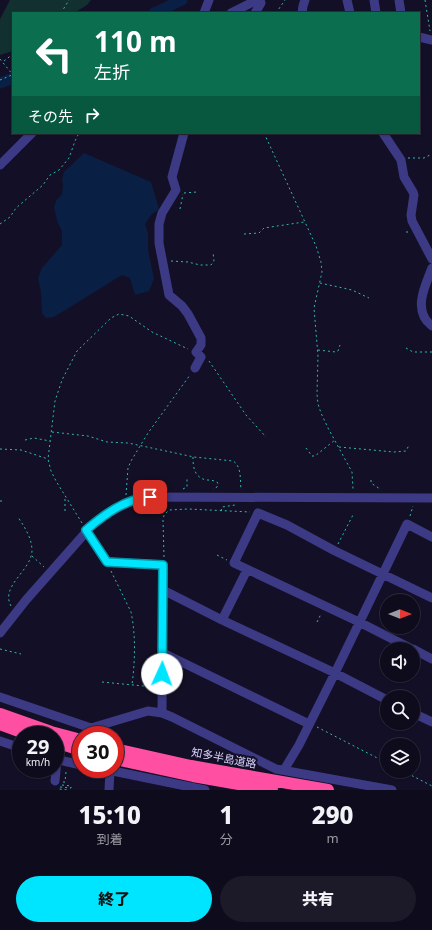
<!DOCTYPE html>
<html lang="ja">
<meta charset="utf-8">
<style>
:root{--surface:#0e0b1c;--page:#1c1929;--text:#f1f3f6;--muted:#9b9ba3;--line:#2e2b3b;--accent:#00e5ff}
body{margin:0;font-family:"Noto Sans","Noto Sans JP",sans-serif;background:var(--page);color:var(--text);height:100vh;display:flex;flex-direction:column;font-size:15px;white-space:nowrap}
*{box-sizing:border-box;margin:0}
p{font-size:13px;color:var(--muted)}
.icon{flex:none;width:22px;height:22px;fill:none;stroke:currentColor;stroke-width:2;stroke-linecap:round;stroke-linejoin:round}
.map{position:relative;height:790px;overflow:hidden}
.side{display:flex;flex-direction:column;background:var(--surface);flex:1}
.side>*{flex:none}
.top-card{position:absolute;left:12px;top:12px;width:408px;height:122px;border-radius:0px;box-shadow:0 1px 3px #0004,0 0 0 1px var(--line);background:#0b6e4f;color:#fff;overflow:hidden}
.needle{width:26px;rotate:90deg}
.buttons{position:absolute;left:380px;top:594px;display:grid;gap:8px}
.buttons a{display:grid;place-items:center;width:40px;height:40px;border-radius:50%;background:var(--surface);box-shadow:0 1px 3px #0004,0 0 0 1px var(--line);font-size:20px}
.speed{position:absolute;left:12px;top:726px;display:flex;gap:8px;font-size:20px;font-weight:700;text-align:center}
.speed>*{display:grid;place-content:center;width:52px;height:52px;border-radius:50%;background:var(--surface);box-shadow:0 1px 3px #0004,0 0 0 1px var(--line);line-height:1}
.speed small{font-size:10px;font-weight:400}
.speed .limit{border:6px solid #d22;background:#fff;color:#111}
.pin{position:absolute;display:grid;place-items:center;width:34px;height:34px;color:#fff;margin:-17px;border-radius:8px;box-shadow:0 2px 6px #0006}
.me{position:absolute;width:44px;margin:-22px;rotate:2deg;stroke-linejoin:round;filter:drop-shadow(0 0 3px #0008)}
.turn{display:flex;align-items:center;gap:14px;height:84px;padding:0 16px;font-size:18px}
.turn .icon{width:52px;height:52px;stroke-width:2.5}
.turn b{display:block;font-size:28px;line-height:34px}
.then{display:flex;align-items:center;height:38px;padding:0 16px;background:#0003;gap:8px;font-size:15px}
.eta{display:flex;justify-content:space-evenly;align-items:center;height:68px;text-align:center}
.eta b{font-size:24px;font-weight:800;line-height:28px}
.button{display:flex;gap:8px;margin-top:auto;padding:8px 16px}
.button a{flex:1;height:46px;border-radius:24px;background:var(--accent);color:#111;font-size:16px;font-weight:800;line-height:46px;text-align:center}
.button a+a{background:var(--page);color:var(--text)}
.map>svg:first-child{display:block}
.green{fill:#12302f}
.water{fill:#0a1f44}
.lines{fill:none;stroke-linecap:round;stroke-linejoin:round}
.river{stroke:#0a1f44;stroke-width:11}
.path{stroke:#2fb8b0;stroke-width:1;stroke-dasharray:2 3;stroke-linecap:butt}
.minor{stroke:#3d3a85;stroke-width:9}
.highway{stroke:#ff4fa3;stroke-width:12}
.route-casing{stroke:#0095a6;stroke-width:10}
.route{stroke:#00e5ff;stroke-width:7}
.labels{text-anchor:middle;stroke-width:4;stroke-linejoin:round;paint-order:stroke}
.street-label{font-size:11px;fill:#d9d4ff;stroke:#130f26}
</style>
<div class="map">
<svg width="432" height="790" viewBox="0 0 432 790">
<rect width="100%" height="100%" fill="#130f26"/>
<path class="green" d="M10,0H91L87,5L74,13H13V51L0,55V19Z"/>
<path class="water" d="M84,153L151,182L159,209L151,215L145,224L148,233V250L154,279L149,291L135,295L130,278L122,275L54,317L46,318L42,313L41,292L38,278L42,268L62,245V231L57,221L54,207L56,201L62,194L63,186L62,179L64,172Z"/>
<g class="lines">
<path class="river" d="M154,13L182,0
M0,83L13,78"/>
<path class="path" d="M425,0L430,31
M61,13L69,0
M276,13L285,0
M0,59L13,75
M4,61L13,54
M0,80L12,75
M264,133L316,246L321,262L322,272L314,308L318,356L317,394L318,404L321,413L328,428L352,472L353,489
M408,158H424L432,154
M184,193L197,192
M180,209L183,194
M0,224L10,217L16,208L43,185L50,175L59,170L69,158L75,141L79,133
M407,231V236
M244,234L259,233L264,228L304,222
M171,261L188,262L200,265H211L214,261L213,252
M320,283L352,290L369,298
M406,348L413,352H432
M318,350L336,352L338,351L340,345
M209,361L246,415L266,437
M52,432L88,436L107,442L128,443L194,457L233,461C242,466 240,482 241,490
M25,440L34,438L50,441
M339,447L394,452L406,451L409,445
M306,448L312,456H315L335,440
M0,449L21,450L48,459
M193,457C193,467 194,477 206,480C210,480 214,480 218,483L217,487L213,489
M371,480V483L380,489
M183,489L187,487V478
M126,495L128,468L131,461L148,433L190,375
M0,501H3
M65,511V498
M221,511L222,507L235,505
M410,516L413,506
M82,523L56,481L51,471L48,459L55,401L62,380L77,351L111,318L119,314L129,316L152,332L188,349
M338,544L354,513
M217,555L227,560
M32,556L44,567
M164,557L163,520L164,515L169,510L188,509L250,512
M111,571L131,612C136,636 135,661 132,685
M11,606C0,586 31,571 32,551C32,538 25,528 18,517
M317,622L321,614
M0,649L21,654
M102,682L154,687
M317,727L387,763
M403,771L432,786
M63,782H65L66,772
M62,785L71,786V788L60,787L59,789L68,790"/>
<path class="minor" d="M347,0L350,13
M374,0L376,13
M399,0L401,13
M204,13L209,0
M231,13L257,0
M255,13L261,3L260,0
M302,13L303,6L305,0
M419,37L432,40
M184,133L172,177L176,190L162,213L159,224V243L169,295L182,306L188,314L201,338V345L196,352L201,357L195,368
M383,133L401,160L404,177L413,192L414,195L411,215L412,221L432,259
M0,165L32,133
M432,268C425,286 412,311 432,326
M163,590L222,620L335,673L387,700
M222,620L247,570
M0,633L26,600L87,531
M412,649L359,622L234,563L258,513L287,525L335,551L432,598
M413,649L432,659
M163,653L309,724
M0,697L91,728L148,711L162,713L172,717L276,769L392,790
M162,713L163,565L107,562L86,530C105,514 125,499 150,497L432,498
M413,713L432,722
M0,741L21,748
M55,759L81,765
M103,769L205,790
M284,770L299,745L335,673L407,524L432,537
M55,781L57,760
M109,790L110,770"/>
<path class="highway" d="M0,714L51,732L81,740
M0,724L30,735
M55,742L81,750
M115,749L191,766L328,790
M115,759L193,776L272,790"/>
</g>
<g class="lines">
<g class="route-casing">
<path id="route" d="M150,497C125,499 105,514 86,530L107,562L163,565L162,674"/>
</g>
<use href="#route" class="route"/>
</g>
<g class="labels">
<g class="street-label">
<text transform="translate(224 758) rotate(11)" y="4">知多半島道路</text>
</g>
</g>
</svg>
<div class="buttons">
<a><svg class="needle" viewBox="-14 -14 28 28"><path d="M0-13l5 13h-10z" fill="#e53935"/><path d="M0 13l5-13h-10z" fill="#9b9ba3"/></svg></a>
<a><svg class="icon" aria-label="sound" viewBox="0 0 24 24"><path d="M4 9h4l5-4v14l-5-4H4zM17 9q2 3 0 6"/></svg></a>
<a><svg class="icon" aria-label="search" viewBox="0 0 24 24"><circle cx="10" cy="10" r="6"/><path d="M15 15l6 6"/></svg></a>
<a><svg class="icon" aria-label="layers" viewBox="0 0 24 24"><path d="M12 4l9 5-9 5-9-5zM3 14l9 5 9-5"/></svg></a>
</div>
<div class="speed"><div>29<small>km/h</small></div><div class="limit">30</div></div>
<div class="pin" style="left:150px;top:497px;background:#d93025"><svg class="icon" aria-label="arrive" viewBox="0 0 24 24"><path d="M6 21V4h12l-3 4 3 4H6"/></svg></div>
<svg class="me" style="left:162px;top:674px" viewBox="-20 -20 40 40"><circle r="19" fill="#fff"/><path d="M0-13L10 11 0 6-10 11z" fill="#00e5ff"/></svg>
<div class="top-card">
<div class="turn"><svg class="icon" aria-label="left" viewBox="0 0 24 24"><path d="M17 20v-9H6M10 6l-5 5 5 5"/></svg><div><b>110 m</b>左折</div></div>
<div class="then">その先<svg class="icon" aria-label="right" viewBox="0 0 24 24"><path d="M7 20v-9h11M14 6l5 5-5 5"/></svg></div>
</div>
</div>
<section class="side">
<div class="eta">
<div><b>15:10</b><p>到着</p></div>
<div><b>1</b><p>分</p></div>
<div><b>290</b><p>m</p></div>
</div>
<div class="button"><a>終了</a><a>共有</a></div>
</section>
